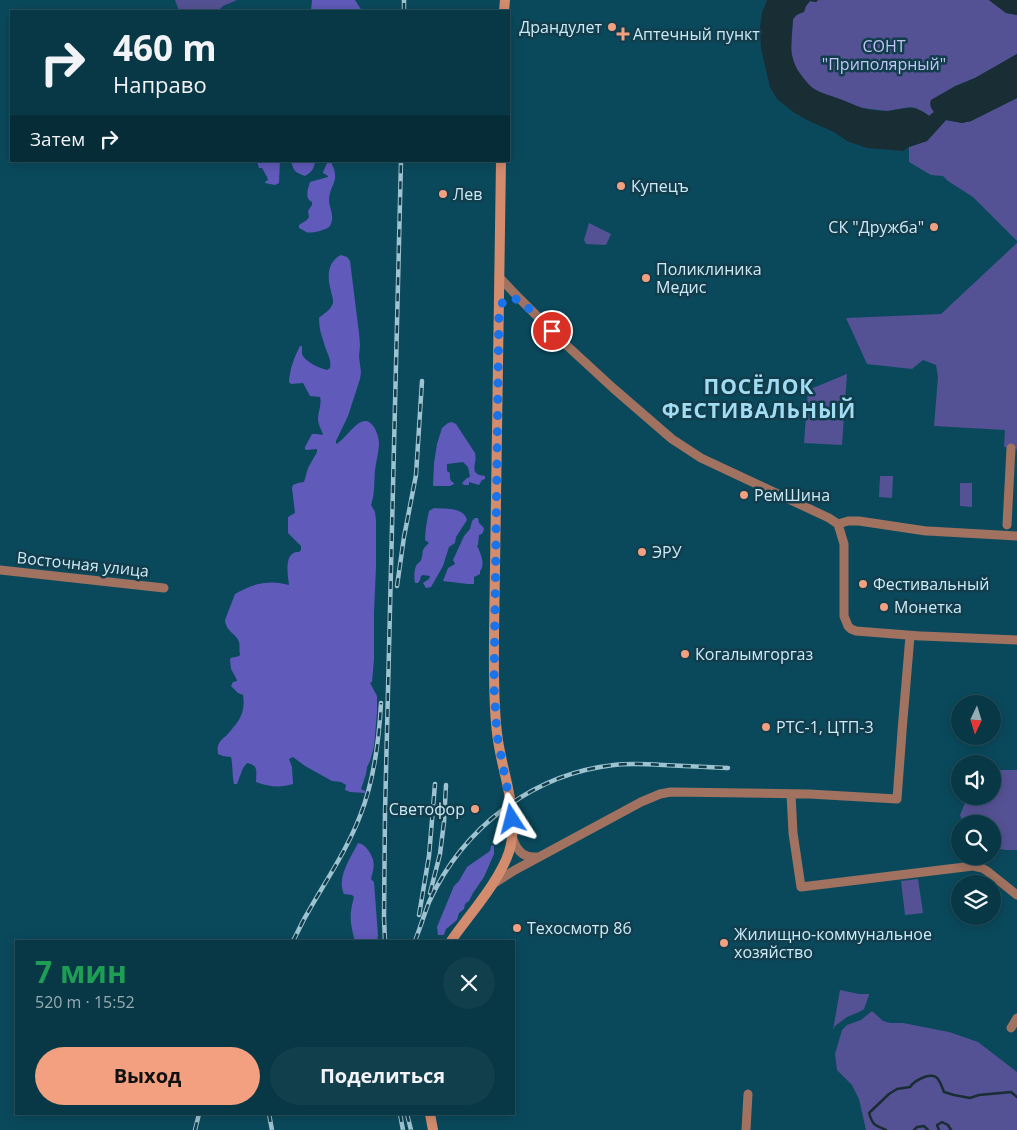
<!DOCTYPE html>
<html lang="ru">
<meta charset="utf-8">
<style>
:root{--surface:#083745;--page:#113f4c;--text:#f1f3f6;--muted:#98acb3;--line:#29515e;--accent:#f2a07f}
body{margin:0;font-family:"Open Sans",sans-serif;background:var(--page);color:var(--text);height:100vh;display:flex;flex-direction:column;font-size:19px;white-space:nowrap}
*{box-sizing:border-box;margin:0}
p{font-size:16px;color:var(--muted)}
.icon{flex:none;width:28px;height:28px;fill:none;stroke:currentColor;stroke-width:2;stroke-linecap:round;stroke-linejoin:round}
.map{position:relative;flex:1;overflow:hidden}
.details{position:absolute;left:15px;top:940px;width:500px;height:175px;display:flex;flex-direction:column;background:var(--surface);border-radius:0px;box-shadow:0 2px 12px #0003,0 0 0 1px var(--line)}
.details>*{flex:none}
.top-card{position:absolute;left:10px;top:10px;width:500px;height:152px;border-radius:0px;box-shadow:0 2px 12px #0003,0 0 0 1px var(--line);background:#083745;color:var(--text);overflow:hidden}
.needle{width:32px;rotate:184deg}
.buttons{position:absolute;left:951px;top:695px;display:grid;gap:10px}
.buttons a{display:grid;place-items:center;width:50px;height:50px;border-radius:50%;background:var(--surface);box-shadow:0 2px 12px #0003,0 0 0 1px var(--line);font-size:25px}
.pin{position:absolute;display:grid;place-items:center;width:42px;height:42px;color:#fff;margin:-21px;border:2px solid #fff;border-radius:50%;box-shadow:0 1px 5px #0007}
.me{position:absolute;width:55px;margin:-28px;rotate:351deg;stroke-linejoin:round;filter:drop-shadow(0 0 4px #0008)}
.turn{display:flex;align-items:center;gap:18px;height:105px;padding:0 20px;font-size:22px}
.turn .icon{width:65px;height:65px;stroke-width:2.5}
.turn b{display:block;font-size:35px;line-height:42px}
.then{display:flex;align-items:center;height:48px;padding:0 20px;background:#0003;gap:10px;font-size:19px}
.round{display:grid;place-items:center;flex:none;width:52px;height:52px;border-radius:26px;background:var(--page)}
.head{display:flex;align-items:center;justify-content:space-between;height:85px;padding:0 20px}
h1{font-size:30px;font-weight:700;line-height:38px;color:#1e9e55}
.cta{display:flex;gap:10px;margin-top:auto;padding:10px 20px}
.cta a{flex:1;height:58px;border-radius:30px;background:var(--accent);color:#111;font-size:20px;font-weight:700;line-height:58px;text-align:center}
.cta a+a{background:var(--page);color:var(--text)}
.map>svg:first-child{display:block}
.green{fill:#545294}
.forest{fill:#605aba}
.water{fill:#192d34}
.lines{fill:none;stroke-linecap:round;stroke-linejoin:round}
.stream{stroke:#192d34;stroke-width:2.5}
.street{stroke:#a1725f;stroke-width:9}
.secondary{stroke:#d48c6e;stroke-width:10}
.rail-casing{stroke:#9ec2cf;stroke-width:4.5}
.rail{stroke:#113d4c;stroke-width:2.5;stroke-dasharray:8;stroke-linecap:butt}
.route{stroke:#1a73e8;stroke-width:9;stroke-dasharray:0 16.2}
.poi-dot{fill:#f2a07f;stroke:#113d4c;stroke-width:2}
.labels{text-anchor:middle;stroke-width:5;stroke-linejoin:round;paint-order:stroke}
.poi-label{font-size:16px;fill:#ceeaf5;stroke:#113d4c;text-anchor:start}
.park-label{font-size:16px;fill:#c2c4f6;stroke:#113d4c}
.street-label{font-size:16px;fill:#ceeaf5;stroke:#113d4c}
.district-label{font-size:21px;font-weight:bold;letter-spacing:1px;fill:#a2dcf2;stroke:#113d4c}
</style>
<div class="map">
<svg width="1017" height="1130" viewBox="0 0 1017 1130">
<rect width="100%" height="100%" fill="#0a495c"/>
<path class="green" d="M175,0H237L223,6L218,11H179Z
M818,0H989L1006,13L1017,15V54L975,78L955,86L931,100L934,112L929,116L916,108L910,107L888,111L862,108L834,97L821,93L810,87L795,67L792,60L791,52L793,19L796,16L800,13L810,1L816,2Z
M1017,98V241L973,197L948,181L943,176L931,175L909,162V147L927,141L946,120L962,123L971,121Z
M589,223L611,234L606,245L586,244L584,240Z
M1017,243V451L1016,448L1004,447L1005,430L934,426L938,377L936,365L923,360L912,369L867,364L846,318L941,314Z
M847,374L842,445L804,443L808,390Z
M880,476H893L892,498L879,497Z
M960,483H972V507L960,506Z
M997,770H1017V850H1006L993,848L992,824H963L960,815L968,796H992L993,772Z
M918,879L923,913L905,915L901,881Z
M840,990L859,994H869V995L864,1009L859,1012L847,1017L835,1026L833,1030Z
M872,1011L883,1021L890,1023H903L949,1032L978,1042L1017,1072V1130H866L859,1099L852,1085L837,1070L835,1054L842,1030L847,1025L861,1020Z"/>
<path class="forest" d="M312,0H355L362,11H311Z
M257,161H280L279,183L275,185L265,183V182L268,180L267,177L262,168H259Z
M291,161H315C314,169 312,172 305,176C295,172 294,172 291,161Z
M331,162C341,182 330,183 329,200C329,206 332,211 332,216C333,219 331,225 329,227C325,230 311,234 306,232C304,231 302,229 299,228V225L307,220L309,217L308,211L312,205V202C304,198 308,189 310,182L328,177V176L323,173V172L327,163Z
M341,255L347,257L350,261L359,333L360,345L359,357L361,372L360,379L348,416L336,441V444C345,440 356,420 366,421C374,422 379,436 379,443C379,452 376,461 375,470C374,482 375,494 371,505L375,512L376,520V567L374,612V659L372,682L370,683L377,696V712L374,747L370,761L367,767L366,774L361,789L365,791V793L350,792L345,790L346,785L341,782L332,781L305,766L293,757L289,759L292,767L293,784C281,788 269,787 256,782C256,772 259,765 247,763L243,768L237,784H234C232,775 233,766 231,757L223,756L218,754C218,752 217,748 218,746C219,742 223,738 226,736C238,722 246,715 243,695L238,693L231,686L233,682L237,681L236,678L231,669L230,659C233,656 237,658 240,655C239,651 240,646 239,642C236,633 226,632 225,620L235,594C251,584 270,579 289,585C288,576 283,551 299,552L301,550V546L288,533V517L295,513L292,488L293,485L298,483L304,482L308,468L317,452V449L306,450L305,449V447L312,434H317L323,435C322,430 318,425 318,419C318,411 322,405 320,397L310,396L303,383L291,384L289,382C290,368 294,358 300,346H302C302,348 302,352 302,354C305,362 319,368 327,370L330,368C332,359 326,352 324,343C321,335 319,327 319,318C323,314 329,311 331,307C335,302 332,297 331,291C327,277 327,262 341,255Z
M452,422L456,424L475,453C478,464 467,474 485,476V479L482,480L479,485L469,482V485H464L462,483L467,478L470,477L468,467L463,462L447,464V471L450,473C450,478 449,480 454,483V484L450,486H434L433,485L434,463L437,444L442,428L448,423Z
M434,508C445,509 464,507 467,520L456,537L455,543L449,547L443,566L431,587L426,588L423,583L429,579L430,576L423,575L421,576L420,580L418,583H415C414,578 414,571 416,566C418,562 419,564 421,560C425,551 419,552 429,543L425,540C425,530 427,521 429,511Z
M475,518H478L479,523L484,528C483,532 483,534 479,535L478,545H477C480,553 486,564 480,571V574L474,577V584H468L443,581L448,568L455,564L453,560L464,536L470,529L472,521Z
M358,843C363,844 365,846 368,850C376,861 374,867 371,879L374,882L378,935L377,941H355C350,923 349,916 354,897L352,895L344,894C336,878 351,857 358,843Z
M493,845L494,847V854L484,877L473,893L469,901L465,904L464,909L459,913L457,920L446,929L444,935H438L437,927L454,886L459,881L467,867L490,851L491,846Z"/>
<path class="water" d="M767,0H818L816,2L810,1L806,6L804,12L796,15L793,19C791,44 787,59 805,80C809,85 813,89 820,92C824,94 829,95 834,97C852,103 861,110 881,111C901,112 911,101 929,116L934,112C931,108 929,105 931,100L956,86L975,78L1017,54V98L971,121L962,123L946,120L927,141L909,147L903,151L893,150L867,148L847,141L834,132L809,121L793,112L777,99L770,87L766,70L761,48L760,27L762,13Z
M989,0H1017V15L1006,13Z"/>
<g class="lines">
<path class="stream" d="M886,1130C875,1125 873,1126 869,1113L889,1094L897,1089L910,1087C914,1081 928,1073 936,1077C940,1080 942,1087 944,1092L954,1095L970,1098L979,1095L1011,1092L1017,1097
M914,1130L917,1127L924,1126L928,1130
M939,1130L937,1125L942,1122L948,1125L951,1130"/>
<path class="street" d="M499,277L520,299L563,342L613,388L672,439L701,458L829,518L838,524
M838,524L844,544V616L848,626L851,629L856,631L920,636
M838,524L848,521H859L926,531
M1007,525L1011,448
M928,531L1017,536
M0,570L164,588
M922,636L1017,640
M902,731L910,636
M791,794L793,833L801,887L973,866L982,868L987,871L1017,895
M512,836C516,849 522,858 536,857
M493,884L515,870L641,802L660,794L671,792L809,794L897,799L902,732
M1011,1028L1017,1018
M746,1130L748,1094"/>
<path class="secondary" d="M504,11L505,0
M451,941C469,915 499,882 509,852C521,813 501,772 497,733C493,700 494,667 494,634L501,161
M430,1114L433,1130"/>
<g class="rail-casing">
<path id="rail" d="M404,11V0
M397,586L404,537L416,475L422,381
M430,893L440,854L444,822L446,785
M419,915L429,856L435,784
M420,927C423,919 426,910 429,902C463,828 532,774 614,765C630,763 647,764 663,765C685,766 706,767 728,768
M293,941C298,932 302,922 307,914C325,882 347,850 360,816C374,781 379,741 381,703
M385,941L384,918L385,813L401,161
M415,941L422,922
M269,1114L272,1130
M400,1114L403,1130
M407,1114L411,1130
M195,1130L199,1114"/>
</g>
<use href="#rail" class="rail"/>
</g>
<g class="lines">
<path class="route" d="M512,819L510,803L497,735L494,687L499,308L505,299L511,298L520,300L552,331"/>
</g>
<g class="poi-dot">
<circle cx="612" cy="27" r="5"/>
<path d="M620.5 26.5h5v5h5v5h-5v5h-5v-5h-5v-5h5z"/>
<circle cx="621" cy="186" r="5"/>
<circle cx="443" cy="194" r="5"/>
<circle cx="934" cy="227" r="5"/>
<circle cx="646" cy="278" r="5"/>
<circle cx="744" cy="495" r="5"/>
<circle cx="642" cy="552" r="5"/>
<circle cx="863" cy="584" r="5"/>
<circle cx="884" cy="607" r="5"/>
<circle cx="685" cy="654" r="5"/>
<circle cx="766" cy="727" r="5"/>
<circle cx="475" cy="809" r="5"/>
<circle cx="517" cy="928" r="5"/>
<circle cx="724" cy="943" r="5"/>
</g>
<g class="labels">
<g class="poi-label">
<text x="602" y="33" text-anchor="end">Драндулет</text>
<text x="633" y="40">Аптечный пункт</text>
<text x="631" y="192">Купецъ</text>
<text x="453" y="200">Лев</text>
<text x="924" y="233" text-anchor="end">СК "Дружба"</text>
<text x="656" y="275">Поликлиника<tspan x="656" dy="18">Медис</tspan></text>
<text x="754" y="501">РемШина</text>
<text x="652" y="558">ЭРУ</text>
<text x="873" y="590">Фестивальный</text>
<text x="894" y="613">Монетка</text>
<text x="695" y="660">Когалымгоргаз</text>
<text x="776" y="733">РТС-1, ЦТП-3</text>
<text x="465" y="815" text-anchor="end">Светофор</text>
<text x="527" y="934">Техосмотр 86</text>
<text x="734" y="940">Жилищно-коммунальное<tspan x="734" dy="18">хозяйство</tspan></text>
</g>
<g class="park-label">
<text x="884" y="52">СОНТ<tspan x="884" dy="18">"Приполярный"</tspan></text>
</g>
<g class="street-label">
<text transform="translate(83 564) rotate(6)" y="6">Восточная улица</text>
</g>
<g class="district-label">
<text x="759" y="394">ПОСЁЛОК<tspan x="759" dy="24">ФЕСТИВАЛЬНЫЙ</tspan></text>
</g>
</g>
</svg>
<div class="buttons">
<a><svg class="needle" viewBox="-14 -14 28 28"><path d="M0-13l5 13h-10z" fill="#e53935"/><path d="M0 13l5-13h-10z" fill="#98acb3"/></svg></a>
<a><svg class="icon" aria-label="sound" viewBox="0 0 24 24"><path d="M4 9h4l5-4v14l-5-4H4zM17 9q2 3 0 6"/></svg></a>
<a><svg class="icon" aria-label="search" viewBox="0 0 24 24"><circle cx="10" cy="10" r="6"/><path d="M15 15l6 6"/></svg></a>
<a><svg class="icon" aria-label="layers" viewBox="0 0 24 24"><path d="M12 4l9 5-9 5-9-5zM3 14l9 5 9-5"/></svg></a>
</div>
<div class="pin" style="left:552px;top:331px;background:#d93025"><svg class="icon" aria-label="arrive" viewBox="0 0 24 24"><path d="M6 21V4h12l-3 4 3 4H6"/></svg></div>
<svg class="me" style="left:512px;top:819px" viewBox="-20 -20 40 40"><path d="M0-17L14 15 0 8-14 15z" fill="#1a73e8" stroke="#fff" stroke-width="4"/></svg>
<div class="top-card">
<div class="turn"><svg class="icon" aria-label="right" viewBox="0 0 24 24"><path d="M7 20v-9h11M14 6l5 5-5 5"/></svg><div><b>460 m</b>Направо</div></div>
<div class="then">Затем<svg class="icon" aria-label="right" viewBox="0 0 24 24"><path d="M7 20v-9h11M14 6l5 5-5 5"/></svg></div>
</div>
<section class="details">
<div class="head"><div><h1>7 мин</h1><p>520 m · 15:52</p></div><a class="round"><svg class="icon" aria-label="close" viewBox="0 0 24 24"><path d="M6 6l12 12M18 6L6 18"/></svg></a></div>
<div class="cta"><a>Выход</a><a>Поделиться</a></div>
</section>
</div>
